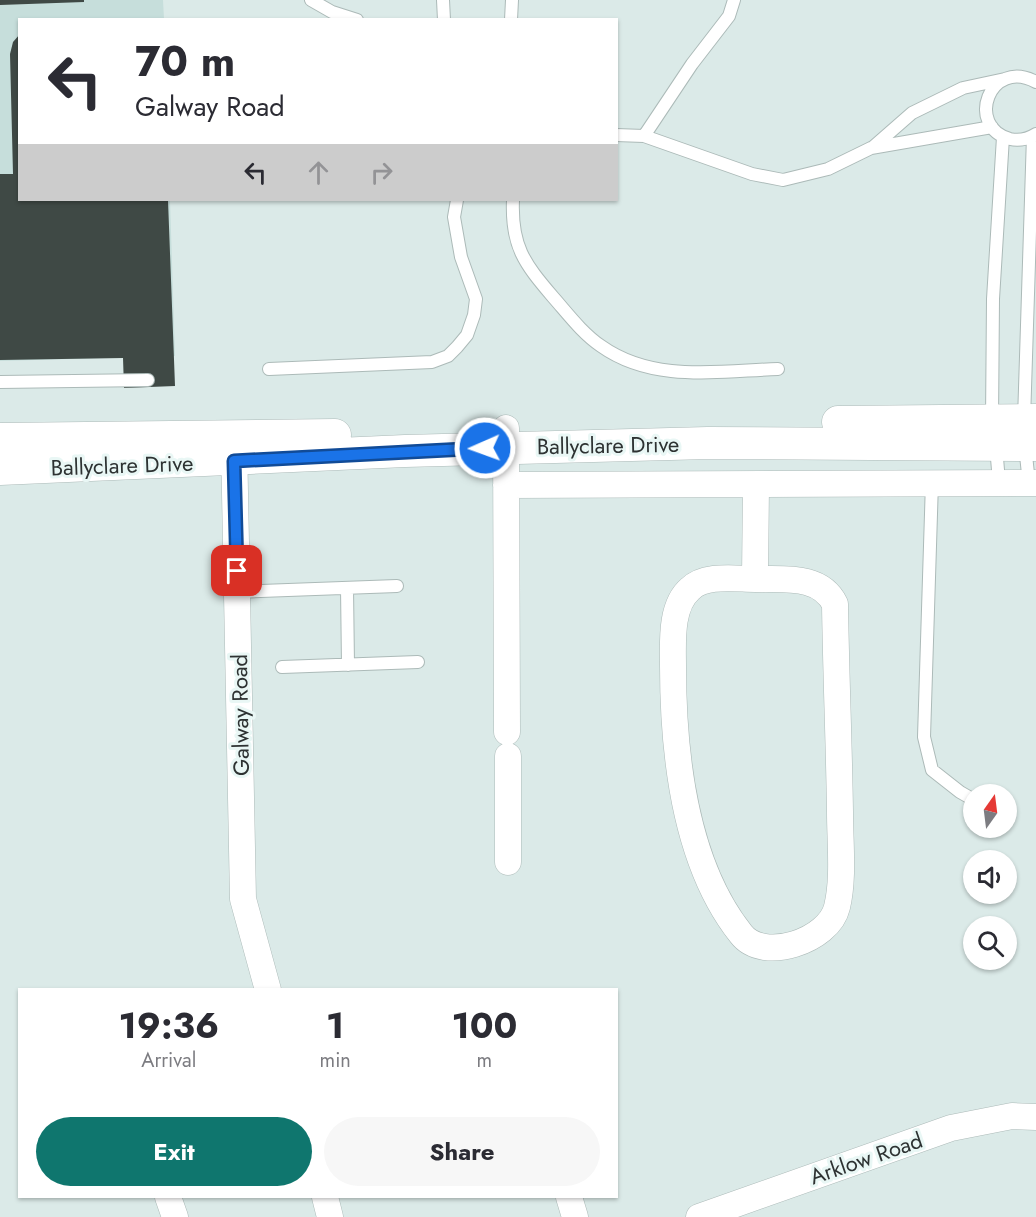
<!DOCTYPE html>
<style>
:root{--surface:#fff;--page:#f7f7f7;--text:#2b2b33;--muted:#7c7c81;--accent:#0f766e}
body{margin:0;font-family:Jost,sans-serif;background:var(--page);color:var(--text);height:100vh;display:flex;flex-direction:column;font-size:22px;white-space:nowrap}
*{box-sizing:border-box;margin:0}
p{font-size:20px;color:var(--muted)}
.icon{flex:none;width:33px;height:33px;fill:none;stroke:currentColor;stroke-width:2;stroke-linecap:round;stroke-linejoin:round}
.map{position:relative;flex:1;overflow:hidden}
.sheet{position:absolute;left:18px;top:988px;width:600px;height:210px;display:flex;flex-direction:column;background:var(--surface);border-radius:0px;box-shadow:0 2px 4px #0004}
.sheet>*{flex:none}
.banner{position:absolute;left:18px;top:18px;width:600px;height:183px;border-radius:0px;box-shadow:0 2px 4px #0004;background:#fff;color:var(--text);overflow:hidden}
.needle{width:39px;rotate:14deg}
.controls{position:absolute;left:963px;top:784px;display:grid;gap:12px}
.controls a{display:grid;place-items:center;width:54px;height:54px;border-radius:50%;background:var(--surface);box-shadow:0 2px 4px #0004;font-size:30px}
.pin{position:absolute;display:grid;place-items:center;width:51px;height:51px;color:#fff;margin:-26px;border-radius:12px;box-shadow:0 3px 9px #0006}
.me{position:absolute;width:66px;margin:-33px;rotate:268deg;stroke-linejoin:round;filter:drop-shadow(0 0 4px #0008)}
.turn{display:flex;align-items:center;gap:21px;height:126px;padding:0 18px;font-size:27px}
.turn .icon{width:78px;height:78px;stroke-width:2.5}
.turn b{display:block;font-size:42px;line-height:51px}
.lanes{display:flex;align-items:center;height:57px;padding:0 18px;background:#0003;justify-content:center;gap:30px;direction:ltr}
.lanes .off{opacity:.35}
.eta{display:flex;justify-content:space-evenly;align-items:center;height:102px;text-align:center}
.eta b{font-size:36px;font-weight:700;line-height:42px}
.button{display:flex;gap:12px;margin-top:auto;padding:12px 18px}
.button a{flex:1;height:69px;border-radius:36px;background:var(--accent);color:#fff;font-size:24px;font-weight:700;line-height:69px;text-align:center}
.button a+a{background:var(--page);color:var(--text)}
.map>svg:first-child{display:block}
.built{fill:#c6dedb}
.building{fill:#3f4945}
.lines{fill:none;stroke-linecap:round;stroke-linejoin:round}
.service-casing{stroke:#acbab8;stroke-width:14}
.minor-casing{stroke:#acbab8;stroke-width:27}
.tertiary-casing{stroke:#acbab8;stroke-width:33}
.service{stroke:#fff;stroke-width:12}
.minor{stroke:#fff;stroke-width:26}
.tertiary{stroke:#fff;stroke-width:32}
.route-casing{stroke:#114b97;stroke-width:15}
.route{stroke:#1a73e8;stroke-width:10}
.labels{text-anchor:middle;stroke-width:6;stroke-linejoin:round;paint-order:stroke}
.street-label{font-size:22px;fill:#2d3232;stroke:#e9f7f5}
</style>
<div class="map">
<svg width="1036" height="1217" viewBox="0 0 1036 1217">
<rect width="100%" height="100%" fill="#dbeae8"/>
<path class="built" d="M0,0H163L164,19L20,20V200H170L175,356L0,361Z"/>
<path class="building" d="M0,0H84V2L0,5Z
M20,34V200H168L175,386L124,388L123,358L0,360V174H13L10,54L13,42Z"/>
<g class="lines">
<g class="service-casing">
<path id="service" d="M311,0L332,12L357,20
M443,0L444,20
M511,20L512,0
M1036,82C989,57 965,127 1010,139C1019,141 1028,139 1036,134
M616,135L644,136L752,174L783,180L828,169L871,148L992,127
M644,136L692,64L729,16L734,0
M872,148L912,113L963,88L1005,79
M513,200C511,246 524,263 553,297C568,314 582,333 601,346C653,383 718,371 778,369
M269,369L432,362L448,356L457,347L467,335L474,315L476,299L461,257L454,217L457,200
M0,382L148,380
M992,420L993,299L1003,137
M1024,420L1033,136
M996,446L999,482
M1025,446L1029,483
M932,482L924,737L932,770L960,792L974,800
M347,588L348,665
M237,592L397,586
M282,667L418,662"/>
</g>
<g class="minor-casing">
<path id="minor" d="M506,428L507,732
M234,442L243,899L268,990
M506,485L1036,483
M755,579C735,579 705,574 690,589C670,606 673,643 673,666C673,753 685,864 741,934C763,963 829,941 837,907C844,878 840,843 840,812C839,743 836,674 835,604C820,574 784,580 755,579L756,485
M508,756V862
M168,1197L175,1217
M325,1197L330,1217
M569,1197L575,1217
M699,1217L951,1128L1012,1116L1036,1117"/>
</g>
<g class="tertiary-casing">
<path id="tertiary" d="M838,422L1036,420
M0,439L335,435
M0,469L405,451L708,443L1036,445"/>
</g>
<use href="#service" class="service"/>
<use href="#minor" class="minor"/>
<use href="#tertiary" class="tertiary"/>
</g>
<g class="lines">
<g class="route-casing">
<path id="route" d="M237,571L234,461L485,448"/>
</g>
<use href="#route" class="route"/>
</g>
<g class="labels">
<g class="street-label">
<text transform="translate(608 445) rotate(-1)" y="8">Ballyclare Drive</text>
<text transform="translate(122 465) rotate(-2)" y="8">Ballyclare Drive</text>
<text transform="translate(240 715) rotate(-91)" y="8">Galway Road</text>
<text transform="translate(866 1158) rotate(-19)" y="8">Arklow Road</text>
</g>
</g>
</svg>
<div class="controls">
<a><svg class="needle" viewBox="-14 -14 28 28"><path d="M0-13l5 13h-10z" fill="#e53935"/><path d="M0 13l5-13h-10z" fill="#7c7c81"/></svg></a>
<a><svg class="icon" aria-label="sound" viewBox="0 0 24 24"><path d="M4 9h4l5-4v14l-5-4H4zM17 9q2 3 0 6"/></svg></a>
<a><svg class="icon" aria-label="search" viewBox="0 0 24 24"><circle cx="10" cy="10" r="6"/><path d="M15 15l6 6"/></svg></a>
</div>
<div class="pin" style="left:237px;top:571px;background:#d93025"><svg class="icon" aria-label="arrive" viewBox="0 0 24 24"><path d="M6 21V4h12l-3 4 3 4H6"/></svg></div>
<svg class="me" style="left:485px;top:448px" viewBox="-20 -20 40 40"><circle r="17" fill="#1a73e8" stroke="#fff" stroke-width="3"/><path d="M0-11L8 9 0 5-8 9z" fill="#fff"/></svg>
<div class="banner">
<div class="turn"><svg class="icon" aria-label="left" viewBox="0 0 24 24"><path d="M17 20v-9H6M10 6l-5 5 5 5"/></svg><div><b>70 m</b>Galway Road</div></div>
<div class="lanes"><svg class="icon" aria-label="left" viewBox="0 0 24 24"><path d="M17 20v-9H6M10 6l-5 5 5 5"/></svg><svg class="icon off" aria-label="ahead" viewBox="0 0 24 24"><path d="M12 20V5M6 11l6-6 6 6"/></svg><svg class="icon off" aria-label="right" viewBox="0 0 24 24"><path d="M7 20v-9h11M14 6l5 5-5 5"/></svg></div>
</div>
<section class="sheet">
<div class="eta">
<div><b>19:36</b><p>Arrival</p></div>
<div><b>1</b><p>min</p></div>
<div><b>100</b><p>m</p></div>
</div>
<div class="button"><a>Exit</a><a>Share</a></div>
</section>
</div>
